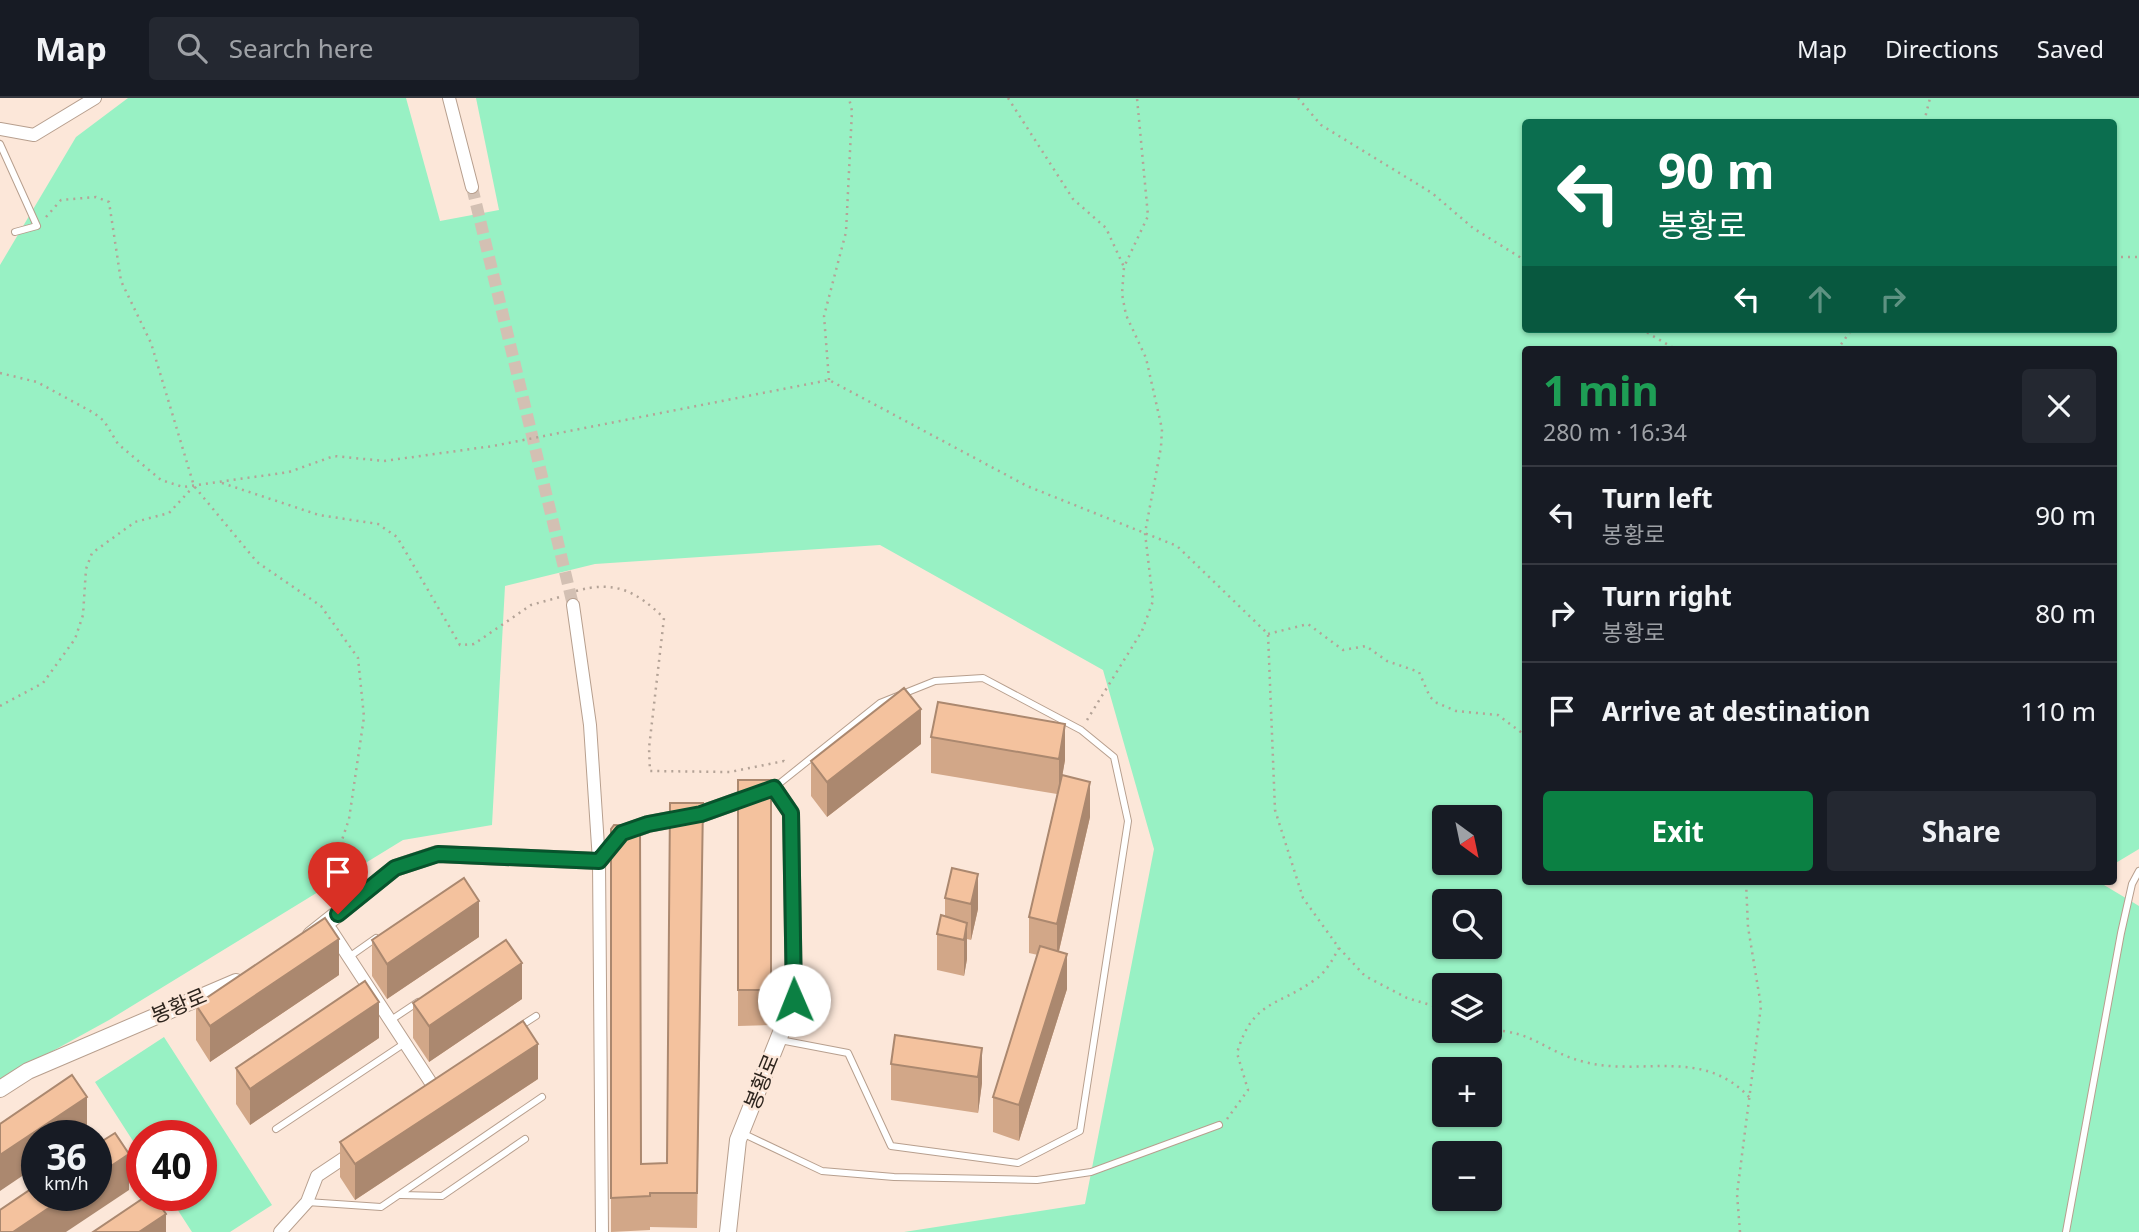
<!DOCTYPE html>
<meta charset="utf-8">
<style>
:root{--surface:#171b24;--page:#242831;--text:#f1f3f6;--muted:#9ea1a6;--line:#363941;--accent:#0b8043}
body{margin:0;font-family:"Noto Sans","Noto Sans KR",sans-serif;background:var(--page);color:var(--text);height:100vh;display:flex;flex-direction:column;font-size:26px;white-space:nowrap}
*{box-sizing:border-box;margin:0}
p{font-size:23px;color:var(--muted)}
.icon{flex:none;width:38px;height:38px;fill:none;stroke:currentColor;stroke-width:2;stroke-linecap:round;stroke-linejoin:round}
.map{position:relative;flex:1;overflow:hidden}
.details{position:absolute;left:1522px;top:248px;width:595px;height:539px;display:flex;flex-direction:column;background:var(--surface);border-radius:7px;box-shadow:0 2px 5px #0004}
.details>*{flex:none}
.hud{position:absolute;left:1522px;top:21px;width:595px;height:214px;border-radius:7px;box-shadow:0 2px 5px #0004;background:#0b6e4f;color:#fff;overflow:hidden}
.needle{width:46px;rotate:147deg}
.tools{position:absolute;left:1432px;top:707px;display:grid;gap:14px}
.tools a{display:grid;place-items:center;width:70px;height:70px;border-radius:7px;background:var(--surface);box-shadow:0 2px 5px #0004;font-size:35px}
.speed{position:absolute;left:21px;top:1022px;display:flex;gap:14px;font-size:35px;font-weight:700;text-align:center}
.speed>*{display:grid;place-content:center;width:91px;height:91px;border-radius:50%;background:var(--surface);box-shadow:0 2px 5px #0004;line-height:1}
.speed small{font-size:18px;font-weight:400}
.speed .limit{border:10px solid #d22;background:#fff;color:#111}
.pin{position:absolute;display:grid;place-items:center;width:60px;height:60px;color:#fff;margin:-72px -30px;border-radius:50% 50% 50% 0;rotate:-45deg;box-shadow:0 0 7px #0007}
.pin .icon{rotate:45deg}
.me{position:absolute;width:77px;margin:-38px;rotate:359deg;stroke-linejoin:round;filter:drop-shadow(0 0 5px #0008)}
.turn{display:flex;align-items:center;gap:24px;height:147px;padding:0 21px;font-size:32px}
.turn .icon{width:91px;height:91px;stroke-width:2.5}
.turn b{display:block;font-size:49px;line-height:60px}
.lanes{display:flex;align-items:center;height:66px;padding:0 21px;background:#0003;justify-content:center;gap:35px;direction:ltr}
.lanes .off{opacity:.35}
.round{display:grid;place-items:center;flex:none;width:74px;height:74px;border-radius:7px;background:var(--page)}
.summary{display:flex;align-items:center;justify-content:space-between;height:119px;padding:0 21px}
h1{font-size:42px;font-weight:700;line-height:52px;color:#1e9e55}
.action{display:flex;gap:14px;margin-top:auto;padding:14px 21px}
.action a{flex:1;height:80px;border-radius:7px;background:var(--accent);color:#fff;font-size:28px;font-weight:700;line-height:80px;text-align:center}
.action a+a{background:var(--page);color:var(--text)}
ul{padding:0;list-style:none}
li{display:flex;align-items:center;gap:21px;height:98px;padding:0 21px;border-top:2px solid var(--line)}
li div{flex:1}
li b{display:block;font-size:26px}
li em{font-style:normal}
header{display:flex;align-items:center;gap:42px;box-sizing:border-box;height:98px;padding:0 35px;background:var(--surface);border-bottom:2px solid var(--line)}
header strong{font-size:33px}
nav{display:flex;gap:38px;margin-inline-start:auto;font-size:24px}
.search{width:490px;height:63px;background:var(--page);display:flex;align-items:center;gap:18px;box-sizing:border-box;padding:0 24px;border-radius:7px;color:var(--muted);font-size:26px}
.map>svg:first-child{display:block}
.green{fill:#98f1c4;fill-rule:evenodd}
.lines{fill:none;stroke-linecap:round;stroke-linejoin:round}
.minor-tunnel{stroke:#d3c0b3;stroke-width:12;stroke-dasharray:12 6;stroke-linecap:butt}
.service-casing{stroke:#b79f8e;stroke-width:8}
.minor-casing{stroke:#b79f8e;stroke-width:14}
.tertiary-casing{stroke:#b79f8e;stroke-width:18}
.path{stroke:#b4a397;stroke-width:2.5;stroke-dasharray:2 5;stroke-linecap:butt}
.service{stroke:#fff;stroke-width:6}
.minor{stroke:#fff;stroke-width:12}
.tertiary{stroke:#fff;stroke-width:16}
.wall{fill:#d2a788}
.shaded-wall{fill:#ab886f}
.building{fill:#f4c29e;stroke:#ab886f;stroke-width:2}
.route-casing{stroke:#07532c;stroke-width:18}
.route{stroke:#0b8043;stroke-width:12}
.labels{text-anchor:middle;stroke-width:5;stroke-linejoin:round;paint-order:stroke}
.street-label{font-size:21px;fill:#2d241d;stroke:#fce7d9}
</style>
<header>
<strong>Map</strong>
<div class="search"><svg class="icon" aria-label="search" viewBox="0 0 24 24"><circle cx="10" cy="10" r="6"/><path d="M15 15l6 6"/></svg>Search here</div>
<nav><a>Map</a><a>Directions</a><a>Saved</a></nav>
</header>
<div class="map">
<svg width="2139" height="1134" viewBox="0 0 2139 1134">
<rect width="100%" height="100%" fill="#fce7d9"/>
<path class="green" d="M128,0H406L440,123L499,112L476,0H2139V751L2114,766V252H1526V784H2099L2139,808V1134H904L1085,1106L1154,751L1103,572L880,447L595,466L505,488L492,727L403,742L109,922L0,982V167L76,39ZM1526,24H2114V231H1526ZM1444,719H1489V765H1444ZM1444,803H1489V849H1444ZM1444,887H1489V933H1444ZM1444,971H1489V1017H1444ZM1444,1055H1489V1101H1444Z
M164,939L272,1107L230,1134H192L168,1097H201V1038H142V1057L95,984Z"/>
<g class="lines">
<path class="minor-tunnel" d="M472,89L573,507"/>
<g class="service-casing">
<path id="service" d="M0,46L37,128L15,134
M775,689L880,605L935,583L983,580L1081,632L1114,659L1128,723L1080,1033L1018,1065L891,1048L848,955L780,942
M349,859L376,840
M391,922L418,904
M519,929L536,918
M276,1031L405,945
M742,1035L822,1073L894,1079L1037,1082L1091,1074L1219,1027
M401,1097L442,1098L525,1041
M307,1104L381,1109L542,999
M2066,1134L2121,835L2132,786L2139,773"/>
</g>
<g class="minor-casing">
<path id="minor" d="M449,0L472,89
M0,31L34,37L95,0
M573,507L590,627L599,763L602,1134
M331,832L433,988L432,1000
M280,1134L307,1104L317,1078L353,1054"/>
</g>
<g class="tertiary-casing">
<path id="tertiary" d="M311,837L395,770L437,756L599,763L623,735L648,726L701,716L774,690L791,715L794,902L738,1042L728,1134
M0,991L28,973L236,884"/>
</g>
<path class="path" d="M1008,0L1073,101L1106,130L1124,169
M1298,0L1321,27L1432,95L1473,130L1526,163
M1924,24L1930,0
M46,119L61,102L96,99L109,104L121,183L151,245L194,388L257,464L321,508L358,560L364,619L349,721L333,769L338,794
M2114,159H2139
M1641,231L1677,252
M1837,252L1852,231
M0,275L37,284L94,315L104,323L118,346L161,382L183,389L289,374L334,358L384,363L493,348L829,282L1027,388L1177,448L1268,536L1275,712L1303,800L1339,850L1365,878L1407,900L1444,911
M829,282L824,218L846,134L852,13L849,0
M222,385L319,417L378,426L397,439L460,547L474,546L531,507L560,499
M576,493C615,482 636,493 664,520L649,650L650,673L730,674L784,663L787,666
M1268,536L1308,526L1343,552L1366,548L1387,563L1419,574L1430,599L1437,605L1456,613L1498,617L1526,638
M0,608L43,585L75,541L83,517L86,471L92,455L135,424L169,415L194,388
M1087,622L1142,533L1153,503L1145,435L1161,349L1162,331L1146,260L1126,217L1122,196L1124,169L1148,118L1137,0
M1489,932C1535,933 1546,955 1585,964C1641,979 1702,948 1750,1000
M1227,1021L1248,992L1237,955C1253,901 1278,909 1316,881C1326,874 1333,861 1339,850
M1740,1134L1737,1096L1761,908L1748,829L1746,784"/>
<use href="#service" class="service"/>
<use href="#minor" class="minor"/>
<use href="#tertiary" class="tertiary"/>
</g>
<path class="wall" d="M931,639L1065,662L1062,678L1090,719L1059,853L1067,891L1019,1043L993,1034V999L1038,857L1029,855V819L1057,696L931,675Z
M921,646L827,719L811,698V663Z
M738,682H771V927L738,928Z
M611,731L641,1066L667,1065L703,740L697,1130L650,1129V1132L611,1134Z
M952,770L978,811L971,842L967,841V861L964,878L937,872V836L945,819V800Z
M479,839L387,901L372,878V842Z
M339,877L210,964L196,942V907Z
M522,901L429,964L413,940V905Z
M379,940L250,1027L236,1006V970Z
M982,950V985L978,1015L891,1002V966Z
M538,981L355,1102L340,1079V1044Z"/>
<path class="shaded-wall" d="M921,611V646L827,719V684Z
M1065,626V662L1059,697V661Z
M1090,684V719L1057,861V826Z
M978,776V811L971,842V806Z
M479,803V839L387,901V866Z
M967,825V861L964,878V842Z
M339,841V877L210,964V928Z
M1067,856V891L1019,1043V1007Z
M522,865V901L429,964V928Z
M379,904V940L250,1027V991Z
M538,946V981L355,1102V1066Z
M982,950V985L978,1015V979Z
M87,999V1034L81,1038H37V1068L0,1093V1057Z
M129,1056V1092L66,1134H13L68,1097H96V1078Z
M166,1116V1134H139Z"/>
<path class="building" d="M904,590L921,611L827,684L811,663Z
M938,604L1065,626L1059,661L931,639Z
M1062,677L1090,684L1057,826L1029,819Z
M738,682H771V892H738Z
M670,705H703L697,1095H650V1098L611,1100V731L614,727L640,728L641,1066L667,1065Z
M952,770L978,776L971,806L945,800Z
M464,780L479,803L387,866L372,842Z
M941,817L967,825L964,842L937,836Z
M325,820L339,841L210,928L196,907Z
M506,842L522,865L429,928L413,905Z
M1040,848L1067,856L1019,1007L993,999Z
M365,883L379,904L250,991L236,970Z
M523,923L538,946L355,1066L340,1044Z
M895,937L982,950L978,979L891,966Z
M72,977L87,999L0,1057V1026Z
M115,1035L129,1056L96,1078V1047Z
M37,1087V1097H68L13,1134H0V1112Z
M148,1097H153L166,1116L139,1134H93Z"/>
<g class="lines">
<g class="route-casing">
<path id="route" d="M338,816L395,770L438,756L599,763L622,735L648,726L701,716L774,690L791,715L794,902"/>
</g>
<use href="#route" class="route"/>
</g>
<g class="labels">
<g class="street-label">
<text transform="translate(179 908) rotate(-23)" y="7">봉황로</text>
<text transform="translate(762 984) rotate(-68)" y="7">봉황로</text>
</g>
</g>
</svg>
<div class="tools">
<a><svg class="needle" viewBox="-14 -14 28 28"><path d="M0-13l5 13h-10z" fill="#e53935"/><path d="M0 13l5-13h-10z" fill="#9ea1a6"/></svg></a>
<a><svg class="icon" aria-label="search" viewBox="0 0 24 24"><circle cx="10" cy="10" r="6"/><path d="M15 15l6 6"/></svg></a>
<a><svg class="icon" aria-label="layers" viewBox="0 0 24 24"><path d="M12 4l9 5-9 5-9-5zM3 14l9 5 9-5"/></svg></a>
<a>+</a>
<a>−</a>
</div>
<div class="speed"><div>36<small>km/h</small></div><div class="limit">40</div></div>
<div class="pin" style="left:338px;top:816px;background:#d93025"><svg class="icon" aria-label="arrive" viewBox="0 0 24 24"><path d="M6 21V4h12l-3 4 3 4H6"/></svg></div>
<svg class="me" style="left:794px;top:902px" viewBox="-20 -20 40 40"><circle r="19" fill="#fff"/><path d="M0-13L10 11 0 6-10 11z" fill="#0b8043"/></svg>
<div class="hud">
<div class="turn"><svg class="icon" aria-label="left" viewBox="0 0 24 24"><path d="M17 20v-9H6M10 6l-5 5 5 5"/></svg><div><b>90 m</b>봉황로</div></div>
<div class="lanes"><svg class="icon" aria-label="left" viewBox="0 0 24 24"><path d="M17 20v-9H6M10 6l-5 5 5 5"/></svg><svg class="icon off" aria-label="ahead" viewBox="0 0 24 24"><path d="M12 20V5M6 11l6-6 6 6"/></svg><svg class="icon off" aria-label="right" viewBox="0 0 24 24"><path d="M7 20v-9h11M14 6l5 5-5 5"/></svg></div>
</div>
<section class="details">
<div class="summary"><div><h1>1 min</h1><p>280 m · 16:34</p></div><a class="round"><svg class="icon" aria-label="close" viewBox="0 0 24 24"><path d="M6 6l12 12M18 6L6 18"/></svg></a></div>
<ul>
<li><svg class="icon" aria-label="left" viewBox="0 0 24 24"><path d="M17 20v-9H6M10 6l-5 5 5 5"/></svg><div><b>Turn left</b><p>봉황로</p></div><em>90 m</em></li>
<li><svg class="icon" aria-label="right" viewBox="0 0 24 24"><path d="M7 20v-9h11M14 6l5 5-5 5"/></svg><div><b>Turn right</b><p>봉황로</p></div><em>80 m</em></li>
<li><svg class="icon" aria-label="arrive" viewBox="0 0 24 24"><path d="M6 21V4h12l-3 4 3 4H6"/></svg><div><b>Arrive at destination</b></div><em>110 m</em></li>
</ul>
<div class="action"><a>Exit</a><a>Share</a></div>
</section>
</div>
